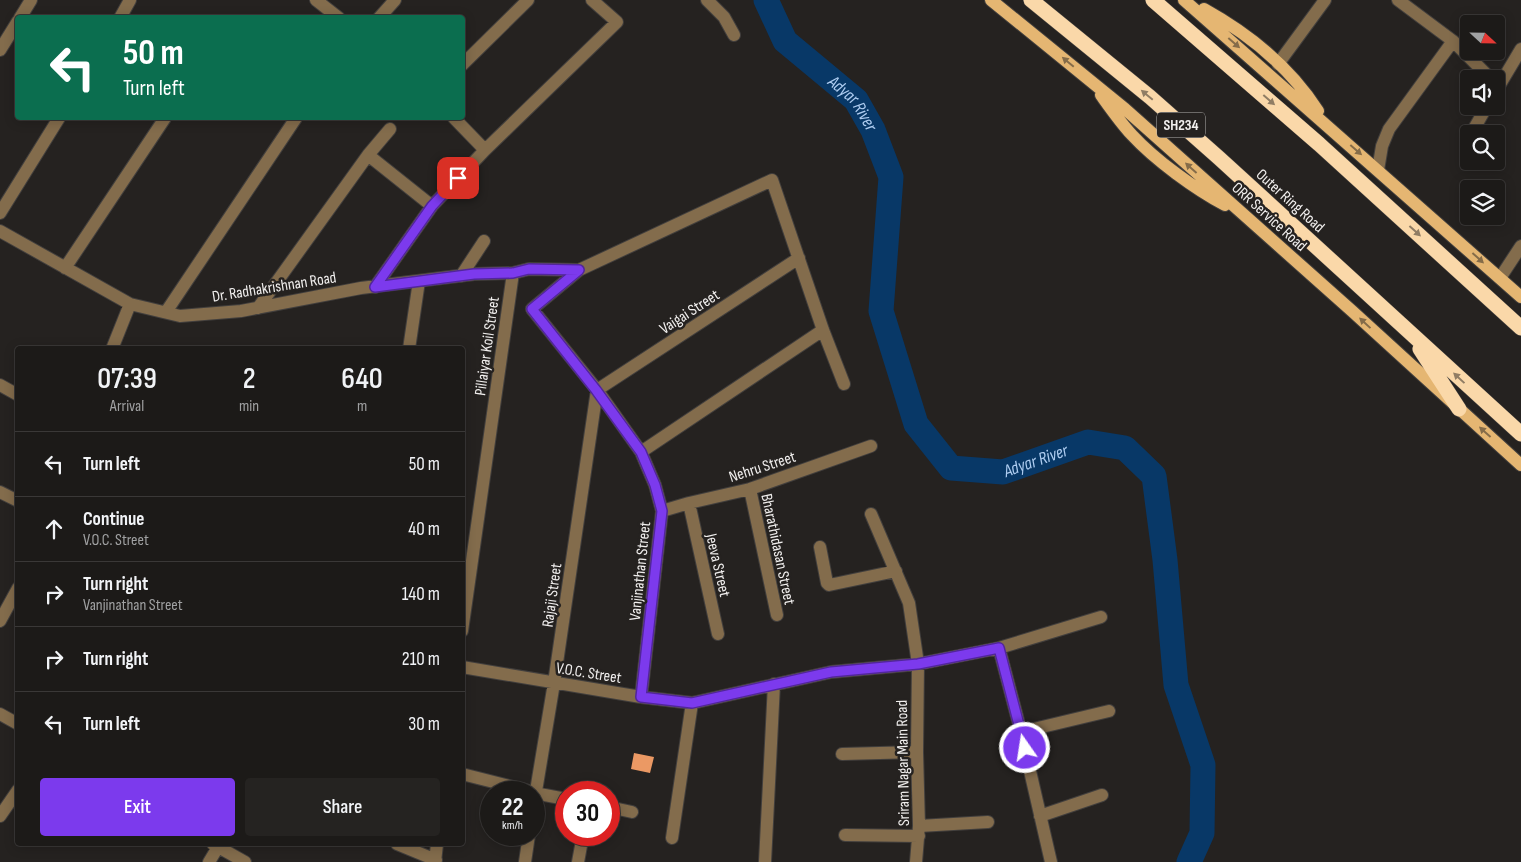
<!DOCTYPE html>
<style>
:root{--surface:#1c1a18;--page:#252321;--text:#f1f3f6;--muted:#a0a1a2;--line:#3a3837;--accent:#7c3aed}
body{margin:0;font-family:"Sofia Sans Condensed",sans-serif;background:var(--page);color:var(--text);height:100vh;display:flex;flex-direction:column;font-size:19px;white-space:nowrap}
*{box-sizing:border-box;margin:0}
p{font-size:16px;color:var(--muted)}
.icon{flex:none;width:28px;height:28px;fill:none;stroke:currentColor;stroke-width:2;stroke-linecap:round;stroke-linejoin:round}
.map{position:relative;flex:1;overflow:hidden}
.drawer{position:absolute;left:15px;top:346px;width:450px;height:500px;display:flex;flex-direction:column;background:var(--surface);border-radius:5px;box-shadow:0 2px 12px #0003,0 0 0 1px var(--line)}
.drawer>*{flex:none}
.guide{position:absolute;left:15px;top:15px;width:450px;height:105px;border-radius:5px;box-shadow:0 2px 12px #0003,0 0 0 1px var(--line);background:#0b6e4f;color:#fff;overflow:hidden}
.needle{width:32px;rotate:112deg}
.controls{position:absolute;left:1460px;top:15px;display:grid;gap:10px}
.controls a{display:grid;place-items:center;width:45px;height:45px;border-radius:5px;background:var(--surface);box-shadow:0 2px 12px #0003,0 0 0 1px var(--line);font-size:25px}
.speed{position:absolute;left:480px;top:781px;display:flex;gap:10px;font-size:25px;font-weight:700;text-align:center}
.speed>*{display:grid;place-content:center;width:65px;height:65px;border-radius:50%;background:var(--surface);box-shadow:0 2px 12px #0003,0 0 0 1px var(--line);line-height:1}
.speed small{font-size:12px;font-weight:400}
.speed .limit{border:8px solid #d22;background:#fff;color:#111}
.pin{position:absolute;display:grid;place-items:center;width:42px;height:42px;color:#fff;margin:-21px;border-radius:10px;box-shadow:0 2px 8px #0006}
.me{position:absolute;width:55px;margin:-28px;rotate:347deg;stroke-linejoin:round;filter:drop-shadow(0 0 4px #0008)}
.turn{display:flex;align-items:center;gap:18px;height:105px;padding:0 25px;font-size:22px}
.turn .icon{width:65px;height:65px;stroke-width:2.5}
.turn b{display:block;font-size:35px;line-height:42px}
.eta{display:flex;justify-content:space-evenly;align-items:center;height:85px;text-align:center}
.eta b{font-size:30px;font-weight:600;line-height:35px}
.action{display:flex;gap:10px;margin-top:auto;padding:10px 25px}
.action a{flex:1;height:58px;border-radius:5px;background:var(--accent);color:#fff;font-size:20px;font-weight:600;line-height:58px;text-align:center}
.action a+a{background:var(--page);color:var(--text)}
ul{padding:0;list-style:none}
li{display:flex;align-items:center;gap:15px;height:65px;padding:0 25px;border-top:1px solid var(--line)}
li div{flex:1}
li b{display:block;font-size:19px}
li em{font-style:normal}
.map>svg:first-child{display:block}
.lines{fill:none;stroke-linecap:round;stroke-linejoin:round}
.river{stroke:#083867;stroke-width:25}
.building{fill:#eb9964}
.minor-casing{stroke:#423f3d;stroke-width:14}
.major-casing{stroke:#423f3d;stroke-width:14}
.highway-casing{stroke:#423f3d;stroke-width:16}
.minor{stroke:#836c4c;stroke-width:12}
.major{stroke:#e5b672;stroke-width:12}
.highway{stroke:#fad8a9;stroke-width:15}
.oneway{fill:#856c49}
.oneway2{fill:#907d64}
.route-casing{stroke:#51269a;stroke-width:12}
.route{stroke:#7c3aed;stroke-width:9}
.labels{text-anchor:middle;stroke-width:5;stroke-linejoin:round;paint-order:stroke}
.shield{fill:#252220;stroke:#b4b2b0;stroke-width:1}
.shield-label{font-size:15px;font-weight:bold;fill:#f1efee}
.street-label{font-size:16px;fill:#f1efee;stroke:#252220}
.water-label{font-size:18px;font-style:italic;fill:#aeccf0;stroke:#252220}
</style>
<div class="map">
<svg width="1521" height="862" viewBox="0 0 1521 862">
<rect width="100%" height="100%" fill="#252220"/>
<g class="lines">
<path class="river" id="s1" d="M766,0L785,41L856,100L873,130L891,177L881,311L916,424L951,468L1003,472L1088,442L1125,448L1154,476L1165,560L1176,685L1203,765L1202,833L1189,862"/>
</g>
<path class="building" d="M634,753L654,757L650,773L631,769Z"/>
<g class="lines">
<g class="minor-casing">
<path id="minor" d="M316,0L339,18
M707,0L724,17L734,35
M1398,0L1453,41L1491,79
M20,18L31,0
M120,18L130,0
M379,18L395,0
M0,50L18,21
M1278,64L1325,0
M462,65L528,0
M1496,91L1521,49
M454,118L485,150
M1471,134L1487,106
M368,155L432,206
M1378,170L1382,146L1389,129L1453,41
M0,213L59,118
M0,231L130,304L180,316L241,311L361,288L474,274L513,273L529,269L579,270
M65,268L165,118
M461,276L484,241
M1500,278L1521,246
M375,287L432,206L485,150L617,22L592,0
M258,308L368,155L390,129
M166,312L296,118
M112,349L130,304
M409,349L419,281
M0,385L18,395
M641,452L823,330
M750,489L777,615
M0,492L18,501
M689,503L718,634
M662,511L689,503L750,489L871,446
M871,514L909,603L918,664L917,752L919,826L916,862
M820,547L827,583L829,585L896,571
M0,621L18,588
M462,631L513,273
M999,648L1021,732L1051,862
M462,667L641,697L692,703L831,672L918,664L999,648L1101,617
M641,697L662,511L655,485L641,452L597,390L532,309L579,270L772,180L823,330L844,384
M0,714L18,724
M1021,732L1109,711
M842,754L917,752
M462,774L533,792
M534,793L566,799
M534,803L554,683L597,390L799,258
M609,807L632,812
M0,816L18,790
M1040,816L1102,795
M919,826L988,822
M845,835L919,836
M672,838L692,703
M213,844L245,862
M397,844L436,860
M209,862L218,847
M435,862L437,844
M525,862L529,835
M578,862L583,835
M765,862L774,684"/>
</g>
<g class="major-casing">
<path id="major" d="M991,0L1125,109L1352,311L1521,465
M1184,0L1521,297
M1204,9C1249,34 1290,67 1318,111
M1101,95C1111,109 1120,122 1132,135C1155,160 1195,189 1225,205"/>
</g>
<g class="highway-casing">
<path id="highway" d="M1031,0L1150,97L1219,158L1521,434
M1153,0L1319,144L1521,328
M1420,349L1459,409"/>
</g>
<use href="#minor" class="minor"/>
<use href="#major" class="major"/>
<use href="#highway" class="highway"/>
</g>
<defs><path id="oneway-solid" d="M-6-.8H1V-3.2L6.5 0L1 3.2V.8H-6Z" transform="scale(1.25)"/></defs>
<g class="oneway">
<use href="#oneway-solid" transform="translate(1234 43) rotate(41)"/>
<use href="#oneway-solid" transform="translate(1068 62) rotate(-140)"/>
<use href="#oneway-solid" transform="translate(1356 150) rotate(41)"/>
<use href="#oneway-solid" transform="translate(1191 168) rotate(-138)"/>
<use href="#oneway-solid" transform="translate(1478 258) rotate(42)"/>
<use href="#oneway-solid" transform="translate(1365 323) rotate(-137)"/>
<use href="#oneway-solid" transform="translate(1485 432) rotate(-138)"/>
</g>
<g class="oneway2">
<use href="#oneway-solid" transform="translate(1147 95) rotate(-140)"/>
<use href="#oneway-solid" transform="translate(1269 100) rotate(41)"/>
<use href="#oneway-solid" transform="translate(1415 231) rotate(42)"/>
<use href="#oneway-solid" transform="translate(1459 378) rotate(-137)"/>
</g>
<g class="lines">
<g class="route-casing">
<path id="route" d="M458,178L432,206L375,287L474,274L513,273L529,269L579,270L532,309L596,390L641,452L655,485L662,511L641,697L692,703L831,672L918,664L999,648L1025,748"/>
</g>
<use href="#route" class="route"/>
</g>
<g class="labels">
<rect class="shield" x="1157" y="112.5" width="48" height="25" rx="4"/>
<g class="shield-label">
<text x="1181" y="130">SH234</text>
</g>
<g class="street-label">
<text transform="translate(1291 200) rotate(42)" y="6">Outer Ring Road</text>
<text transform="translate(1270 216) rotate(42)" y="6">ORR Service Road</text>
<text transform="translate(274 286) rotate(-9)" y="6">Dr. Radhakrishnan Road</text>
<text transform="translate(689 311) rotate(-33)" y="6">Vaigai Street</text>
<text transform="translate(486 346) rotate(-82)" y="6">Pillaiyar Koil Street</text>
<text transform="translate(762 466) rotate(-18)" y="6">Nehru Street</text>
<text transform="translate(779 549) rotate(78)" y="6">Bharathidasan Street</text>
<text transform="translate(719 565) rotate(77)" y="6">Jeeva Street</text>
<text transform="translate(639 571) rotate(-84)" y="6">Vanjinathan Street</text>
<text transform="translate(551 595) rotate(-82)" y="6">Rajaji Street</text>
<text transform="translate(589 672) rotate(9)" y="6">V.O.C. Street</text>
<text transform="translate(902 763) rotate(-91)" y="6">Sriram Nagar Main Road</text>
</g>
<g class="water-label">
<text dy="6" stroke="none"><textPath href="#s1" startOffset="138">Adyar River</textPath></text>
<text dy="6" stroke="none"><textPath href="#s1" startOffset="618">Adyar River</textPath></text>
</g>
</g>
</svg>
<div class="controls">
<a><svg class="needle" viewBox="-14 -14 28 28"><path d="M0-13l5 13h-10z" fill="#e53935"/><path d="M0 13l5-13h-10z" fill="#a0a1a2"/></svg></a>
<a><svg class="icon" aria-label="sound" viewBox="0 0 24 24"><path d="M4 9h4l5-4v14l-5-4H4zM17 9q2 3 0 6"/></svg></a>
<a><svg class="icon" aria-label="search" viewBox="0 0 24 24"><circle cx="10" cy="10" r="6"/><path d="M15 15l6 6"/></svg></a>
<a><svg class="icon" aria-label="layers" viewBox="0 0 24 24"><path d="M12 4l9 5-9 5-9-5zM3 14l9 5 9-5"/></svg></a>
</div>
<div class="speed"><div>22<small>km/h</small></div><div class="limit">30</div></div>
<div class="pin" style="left:458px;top:178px;background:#d93025"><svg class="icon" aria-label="arrive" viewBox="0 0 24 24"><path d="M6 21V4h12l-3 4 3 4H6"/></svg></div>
<svg class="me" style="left:1025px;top:748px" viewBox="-20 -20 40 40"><circle r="17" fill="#7c3aed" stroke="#fff" stroke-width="3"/><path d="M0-11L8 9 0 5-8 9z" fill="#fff"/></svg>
<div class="guide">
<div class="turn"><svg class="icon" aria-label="left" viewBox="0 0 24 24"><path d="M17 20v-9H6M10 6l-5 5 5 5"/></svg><div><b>50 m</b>Turn left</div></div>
</div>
<section class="drawer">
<div class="eta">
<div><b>07:39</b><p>Arrival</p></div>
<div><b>2</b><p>min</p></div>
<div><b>640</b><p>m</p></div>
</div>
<ul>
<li><svg class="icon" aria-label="left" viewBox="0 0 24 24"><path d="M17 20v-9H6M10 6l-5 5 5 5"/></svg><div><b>Turn left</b></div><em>50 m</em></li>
<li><svg class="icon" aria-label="ahead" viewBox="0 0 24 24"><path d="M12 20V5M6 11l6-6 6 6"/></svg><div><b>Continue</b><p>V.O.C. Street</p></div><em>40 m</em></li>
<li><svg class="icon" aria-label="right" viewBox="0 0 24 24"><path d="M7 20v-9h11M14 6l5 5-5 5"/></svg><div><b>Turn right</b><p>Vanjinathan Street</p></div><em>140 m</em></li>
<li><svg class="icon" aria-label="right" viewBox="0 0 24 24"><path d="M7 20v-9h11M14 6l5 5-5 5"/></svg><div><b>Turn right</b></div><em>210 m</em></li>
<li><svg class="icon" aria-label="left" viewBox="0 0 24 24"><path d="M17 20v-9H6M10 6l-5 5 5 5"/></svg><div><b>Turn left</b></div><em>30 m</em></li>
</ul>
<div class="action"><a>Exit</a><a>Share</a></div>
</section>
</div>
